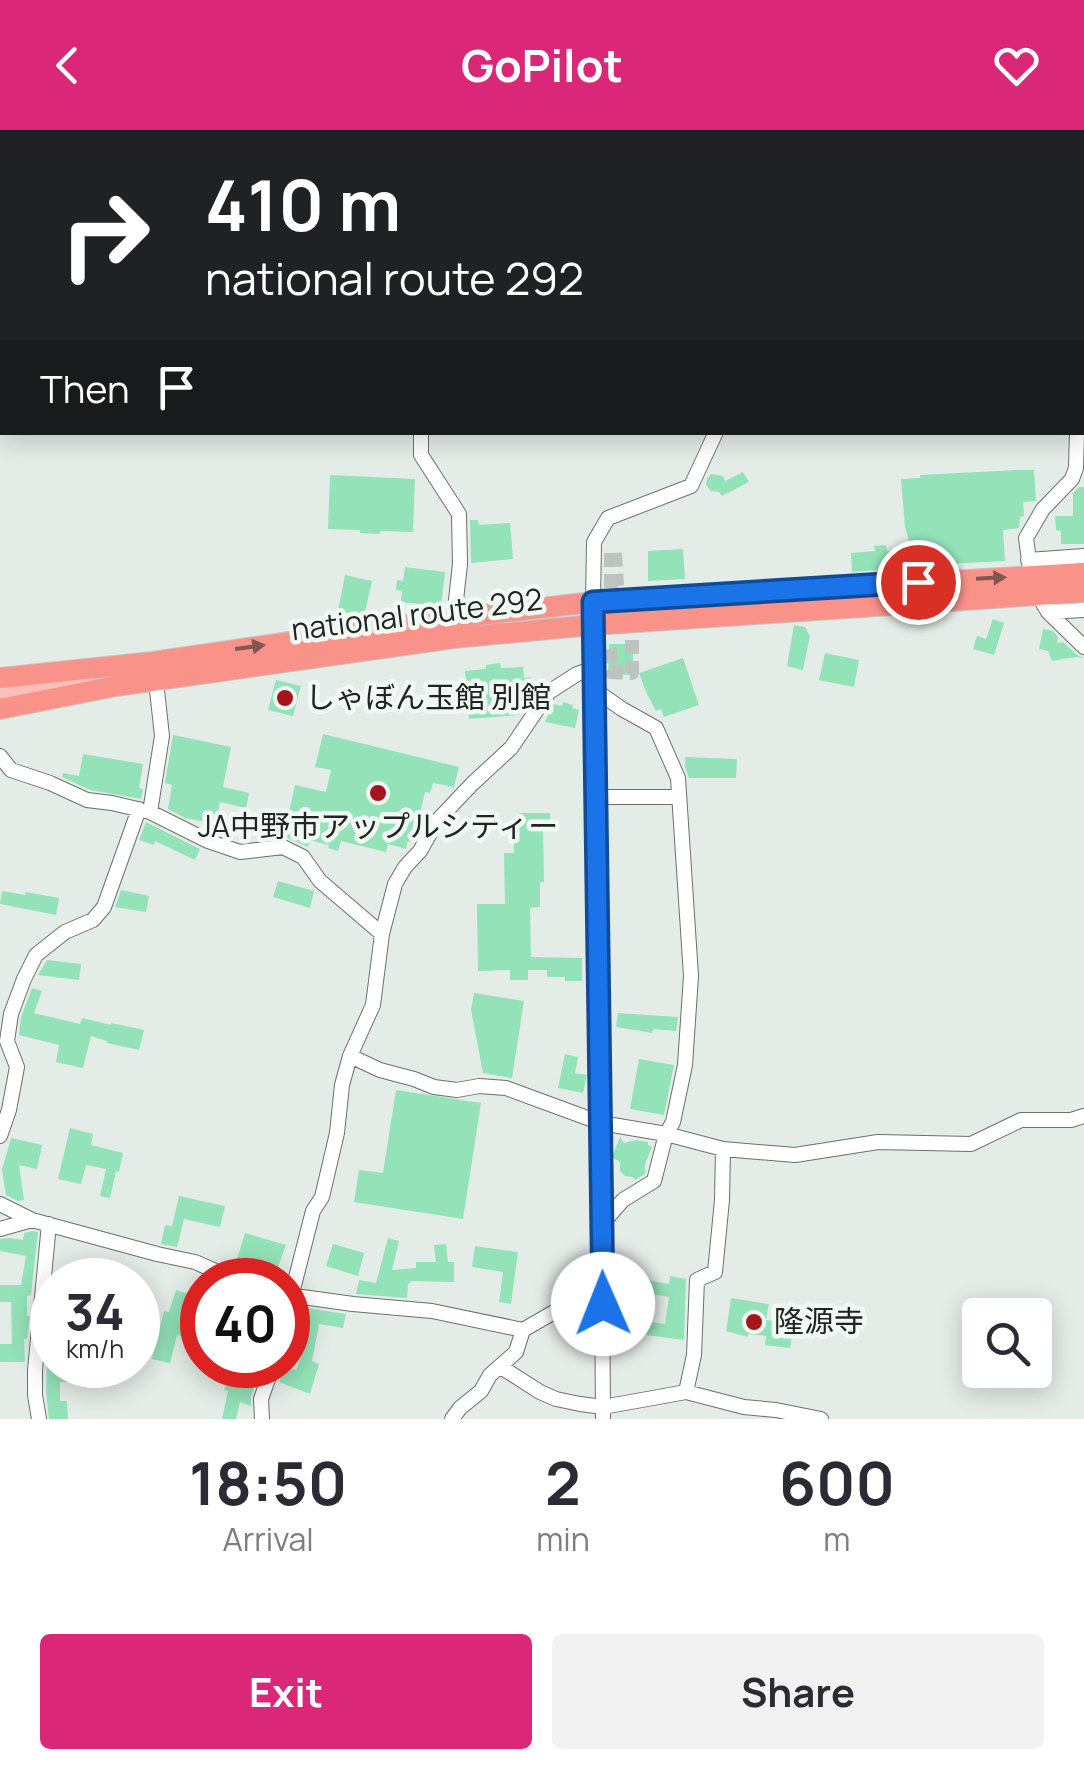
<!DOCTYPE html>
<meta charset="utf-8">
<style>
:root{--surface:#fff;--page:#f2f2f3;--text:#2b2b33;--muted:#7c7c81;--accent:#db2777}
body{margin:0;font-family:Manrope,"Noto Sans JP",sans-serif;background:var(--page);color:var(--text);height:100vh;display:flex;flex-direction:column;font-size:38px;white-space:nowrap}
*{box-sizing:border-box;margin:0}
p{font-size:32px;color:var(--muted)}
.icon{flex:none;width:55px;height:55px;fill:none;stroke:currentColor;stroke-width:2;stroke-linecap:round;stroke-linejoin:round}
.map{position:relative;height:1289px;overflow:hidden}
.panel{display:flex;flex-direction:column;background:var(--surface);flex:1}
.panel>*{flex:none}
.hud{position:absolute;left:0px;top:0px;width:1085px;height:305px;box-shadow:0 5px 25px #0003;background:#202124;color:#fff;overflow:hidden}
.tools{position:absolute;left:962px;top:1168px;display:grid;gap:20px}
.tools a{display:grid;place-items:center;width:90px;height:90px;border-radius:10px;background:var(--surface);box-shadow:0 5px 25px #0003;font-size:50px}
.speed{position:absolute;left:30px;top:1128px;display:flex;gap:20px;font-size:50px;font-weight:700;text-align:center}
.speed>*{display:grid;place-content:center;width:130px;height:130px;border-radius:50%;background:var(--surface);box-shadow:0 5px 25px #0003;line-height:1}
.speed small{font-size:25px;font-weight:400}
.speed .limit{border:15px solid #d22;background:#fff;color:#111}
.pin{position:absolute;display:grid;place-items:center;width:85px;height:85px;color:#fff;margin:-42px;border:5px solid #fff;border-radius:50%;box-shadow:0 2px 10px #0007}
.me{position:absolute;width:110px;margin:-55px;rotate:359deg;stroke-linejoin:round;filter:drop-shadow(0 0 8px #0008)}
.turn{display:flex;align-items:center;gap:35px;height:210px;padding:0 40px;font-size:45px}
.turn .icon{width:130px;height:130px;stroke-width:2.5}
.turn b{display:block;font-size:70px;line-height:85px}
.then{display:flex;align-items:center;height:95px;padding:0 40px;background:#0003;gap:20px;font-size:38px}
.eta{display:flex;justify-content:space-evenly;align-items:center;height:170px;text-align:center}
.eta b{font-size:60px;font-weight:700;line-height:70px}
.action{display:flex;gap:20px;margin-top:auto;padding:20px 40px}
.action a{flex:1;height:115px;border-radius:10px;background:var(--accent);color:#fff;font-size:40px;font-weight:700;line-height:115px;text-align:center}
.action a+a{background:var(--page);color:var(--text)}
header{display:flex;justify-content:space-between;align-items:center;height:130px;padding:0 40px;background:var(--accent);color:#fff;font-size:45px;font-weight:700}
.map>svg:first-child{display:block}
.building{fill:#94e2b8;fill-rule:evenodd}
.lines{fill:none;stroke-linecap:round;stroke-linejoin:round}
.minor-tunnel{stroke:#bdc4c0;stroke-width:14;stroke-dasharray:14 7;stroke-linecap:butt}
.minor-casing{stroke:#6a706d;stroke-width:16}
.major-casing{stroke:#c5c6c6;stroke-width:20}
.highway-casing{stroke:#c5c6c6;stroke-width:22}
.minor{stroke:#fff;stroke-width:14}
.major{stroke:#fbbeb9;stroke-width:18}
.highway{stroke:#f9938a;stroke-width:20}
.oneway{fill:#825651}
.route-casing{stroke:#114b97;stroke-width:25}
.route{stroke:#1a73e8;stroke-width:18}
.poi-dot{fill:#a8131c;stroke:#f1f9f4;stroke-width:4}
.labels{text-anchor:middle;stroke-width:9;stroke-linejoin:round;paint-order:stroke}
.street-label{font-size:30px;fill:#212422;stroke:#f1f9f4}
.poi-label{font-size:30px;fill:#212422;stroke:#f1f9f4;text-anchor:start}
</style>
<header><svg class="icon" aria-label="back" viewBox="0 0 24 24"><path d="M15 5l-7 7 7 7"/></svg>GoPilot<svg class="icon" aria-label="heart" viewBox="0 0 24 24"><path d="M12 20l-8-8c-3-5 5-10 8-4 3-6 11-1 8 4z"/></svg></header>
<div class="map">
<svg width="1084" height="1289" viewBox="0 0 1084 1289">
<rect width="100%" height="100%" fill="#e4ece7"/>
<path class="building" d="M1017,340H1034L1036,371L1023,372L1024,386L1020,387L1019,398L1003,400L1005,431L926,435V423L913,425L905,397L901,349L920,348V345Z
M743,342L749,352L722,366L719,362L711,361L706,355L707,349L711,344L723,346L725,351Z
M330,345L415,349L413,402L380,401V404L360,403V400L328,399Z
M1079,357H1084V414H1061V401L1056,400L1055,386H1073V363Z
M470,390H478L479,395L510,393L513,429L471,433Z
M886,415L887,421H891L893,439L852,442L851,423L875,421L874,416Z
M683,419L685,449L648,451V421Z
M405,437L445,442L441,476L401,472L402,461L396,460L397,450L403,451Z
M345,445L372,451L364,486L338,481Z
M993,489L1004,493L994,525L973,519L977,506L986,509Z
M794,495L805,497L810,506L803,540L787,536Z
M1043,499L1053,501L1058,507L1057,513L1063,512L1077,525L1084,528L1076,527L1052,531L1048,521L1039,519Z
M609,514H633V545L608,544Z
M825,523L859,530L854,557L819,550Z
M683,528L699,575L664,587L661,579L656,581L646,562L639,543Z
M500,533L501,538L523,537L524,548L531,547L533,561L525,562L526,576L518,585L469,589L465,541L486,539V535Z
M276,550L301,556L293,586L268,580Z
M563,572L573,575L572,578L579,580L575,598L545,592L553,574L562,576Z
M323,604L459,637L454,657L433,653L430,663L425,662L414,710L413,712L408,711L406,719L388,714L386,722L341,711L338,721L328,718L329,715L310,710L308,717L283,706L284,701L260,696L263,683L288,687L295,655L326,662L331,640L315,637Z
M173,605L231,617L223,657L249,663L246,678L220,672L216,694L185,688L168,679L172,655L165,653Z
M83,624L143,634L139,658L143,659L141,669L90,660L62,647L63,643L79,646Z
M685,627L737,629L736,648H689L685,637Z
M519,683H550V699H543L544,752H540V777L530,778L531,827L582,828V851H565V847H547V840H528V850H510V840L478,841L477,774H505L504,723H514V710H519Z
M146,692L200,719L195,730L155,711L154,715L139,710Z
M278,751L314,761L310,778L273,767Z
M121,760L149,766L146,782L115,777Z
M2,761L25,765L26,762L59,768L56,785L0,774Z
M47,830L81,834L79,850L38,845Z
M32,858L42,861L34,883L80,894L82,888L111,895V893L144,900L139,920L107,913V911L91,906L83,938L56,932L59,915L19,905L21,887Z
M474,863L524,871L512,948L483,943L471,880Z
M618,883L678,887L676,901L653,899L652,903L616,897Z
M565,924L578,927L575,943L587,945L583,963L558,958Z
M639,929L674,935L664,985L630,979Z
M396,960L481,973L463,1089L354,1072L359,1040L383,1043Z
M70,998L93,1004L91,1015L123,1023L119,1042L116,1041L110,1068L100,1066L106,1039L86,1035L81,1054L58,1049Z
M620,1007L624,1013L636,1010L648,1012V1015L652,1017L645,1034V1044L635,1050L633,1047L625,1046L620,1041V1032L612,1027Z
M11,1008L42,1015L37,1039L19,1035L24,1070L18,1071L6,1065L2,1040Z
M179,1066L225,1076L220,1097L184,1089L177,1117L161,1114L165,1095L172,1096Z
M32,1101L38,1102L31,1165L27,1166V1186H30L27,1209H24L25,1232H0V1214H12L11,1172H0V1155H21L26,1126L0,1121V1109L9,1108L23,1110L24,1103Z
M245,1103L286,1115L274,1148L235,1136Z
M388,1108L399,1111L392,1140L416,1138V1132H436L434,1115L446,1114L448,1132H454V1152L411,1151L408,1154L407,1168L356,1164L359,1150L376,1153Z
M333,1114L364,1123L358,1146L326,1136Z
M475,1116L518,1122L511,1174L499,1172L503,1142L472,1137Z
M622,1144L640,1153L641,1149L669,1154L670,1146L686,1149L684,1210L615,1201L623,1159L616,1155ZM641,1162L669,1167L665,1194L636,1190Z
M176,1160L195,1166L188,1186L202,1190V1211L177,1205L170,1233L152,1229L164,1181L169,1182Z
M731,1168L769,1174L766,1190L794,1194L790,1218L765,1215L766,1206L748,1204V1207L726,1201Z
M300,1177L346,1184L343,1198L319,1194L312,1231L319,1234L310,1264L279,1252L285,1236L296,1240L306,1215L294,1213Z
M47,1235H87V1252H60V1271H67L68,1289H49L46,1262Z
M233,1235L249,1240L248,1243L258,1246L251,1266V1276L240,1272L236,1289H222L228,1261L224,1260Z"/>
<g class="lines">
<path class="minor-tunnel" d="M611,458V422L615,421L617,456
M610,519L611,542L632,543V497"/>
<g class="minor-casing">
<path id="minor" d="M782,0L783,2
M916,0L930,2
M407,2L408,0
M1082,71L1084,69
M1082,142L1084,143
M0,183H2
M1082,195L1084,194
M0,260H2
M1082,280H1084
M421,302V325L459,384L460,434L454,488
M1028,430L1084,426
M1031,446L1026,408L1043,379L1072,349L1076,338L1077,302
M1038,465L1048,482L1084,517
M1048,482L1084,480
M595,560L622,579L656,598L678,648L691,846L685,935L673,992L666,1004L654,1051L623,1070L601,1095
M0,626L11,640L50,653L87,670L112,673L150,682L208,711L240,722L283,717L303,727L320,751L382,804
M594,667H678
M150,682L162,606L156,551
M350,926L380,940L414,949L434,957L457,960L479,956L506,958L601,993L666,1004L723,1019L795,1025L878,1012L971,1014L1021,990H1071L1084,986
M0,1006L9,980L17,937L7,911L11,884L24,849L36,825L65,802L93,790L104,777L139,679
M0,1074L32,1090L157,1124L195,1132L236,1150
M0,1099L32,1090
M288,1165L353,1174L432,1181L523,1200
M288,1179L313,1081L322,1067L337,1003L342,955L350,926L373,875L382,804L395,754L405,737L420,721L437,691L472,654L511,618L549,562L577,544L594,538
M501,1237L540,1262L556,1269L580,1274L603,1277L686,1262L744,1277L776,1280L821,1289
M686,1262L694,1225L697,1150L715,1142L722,1070L723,1019
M39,1289L35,1265V1240L49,1094
M262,1289L261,1269L273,1235
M452,1289L460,1278L481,1261L490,1245L516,1222L523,1200L568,1174H603
M603,1289L601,993L595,705V560L593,472L594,412L608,388L691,356L716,302"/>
</g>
<g class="major-casing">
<path id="major" d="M0,562L86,554"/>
</g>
<g class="highway-casing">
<path id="highway" d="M0,548L153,532L454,488L593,472L1084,443
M0,579L116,556L454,508L593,495L1084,462"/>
</g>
<use href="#minor" class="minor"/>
<use href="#major" class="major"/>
<use href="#highway" class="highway"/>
</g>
<defs><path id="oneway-solid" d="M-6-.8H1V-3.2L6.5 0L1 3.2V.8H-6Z" transform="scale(2.5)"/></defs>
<g class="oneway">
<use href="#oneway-solid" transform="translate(991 448) rotate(-3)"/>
<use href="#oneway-solid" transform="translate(250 517) rotate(-8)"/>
</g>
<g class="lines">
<g class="route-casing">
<path id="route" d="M603,1174L593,472L918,452"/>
</g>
<use href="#route" class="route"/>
</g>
<g class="poi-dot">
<circle cx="285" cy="568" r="10"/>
<circle cx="378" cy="663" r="10"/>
<circle cx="754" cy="1192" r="10"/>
</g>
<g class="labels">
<g class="street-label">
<text transform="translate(417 485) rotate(-7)" y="10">national route 292</text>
</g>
<g class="poi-label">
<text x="305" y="578">しゃぼん玉館 別館</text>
<text x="378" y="707" text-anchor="middle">JA中野市アップルシティー</text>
<text x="774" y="1202">隆源寺</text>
</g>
</g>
</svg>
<div class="tools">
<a><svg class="icon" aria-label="search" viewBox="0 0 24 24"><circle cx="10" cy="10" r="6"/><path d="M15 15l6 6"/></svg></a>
</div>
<div class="speed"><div>34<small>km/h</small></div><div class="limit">40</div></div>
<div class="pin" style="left:918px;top:452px;background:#d93025"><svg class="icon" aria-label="arrive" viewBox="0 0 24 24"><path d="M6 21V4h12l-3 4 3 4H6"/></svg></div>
<svg class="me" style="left:603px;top:1174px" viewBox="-20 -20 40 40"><circle r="19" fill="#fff"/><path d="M0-13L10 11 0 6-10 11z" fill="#1a73e8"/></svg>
<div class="hud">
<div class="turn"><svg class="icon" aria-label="right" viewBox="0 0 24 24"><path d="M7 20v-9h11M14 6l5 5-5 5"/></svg><div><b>410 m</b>national route 292</div></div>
<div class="then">Then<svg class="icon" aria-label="arrive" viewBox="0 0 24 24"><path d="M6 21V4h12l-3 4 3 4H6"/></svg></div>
</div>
</div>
<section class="panel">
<div class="eta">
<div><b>18:50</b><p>Arrival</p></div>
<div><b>2</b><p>min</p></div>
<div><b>600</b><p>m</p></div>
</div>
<div class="action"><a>Exit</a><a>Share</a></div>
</section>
